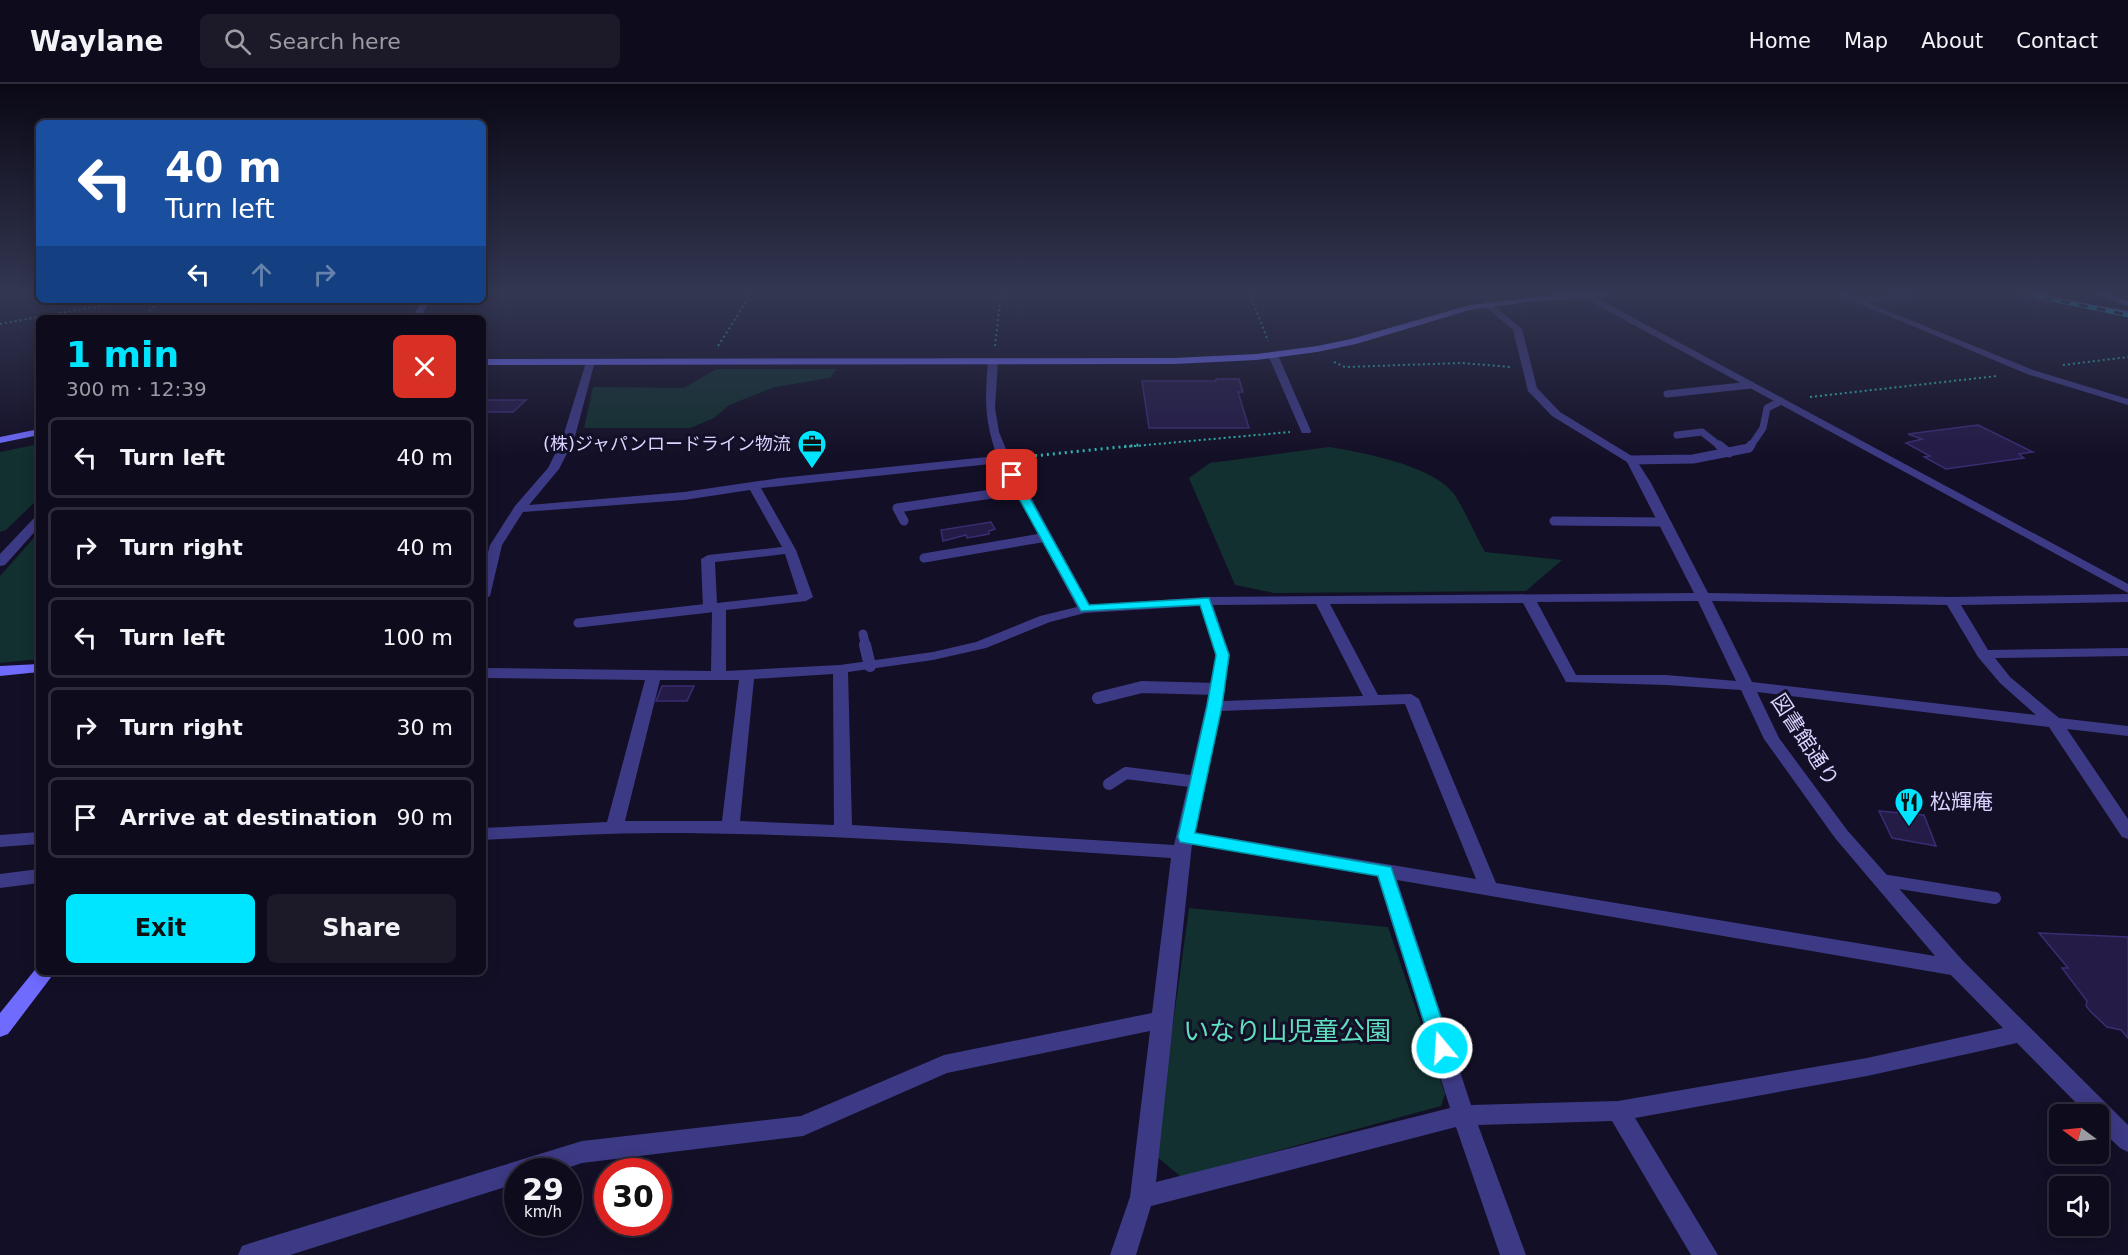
<!DOCTYPE html>
<meta charset="utf-8">
<style>
:root{--surface:#0e0b1c;--page:#1c1929;--text:#f1f3f6;--muted:#9b9ba3;--line:#2e2b3b;--accent:#00e5ff}
body{margin:0;font-family:"DejaVu Sans","Noto Sans JP",sans-serif;background:var(--page);color:var(--text);height:100vh;display:flex;flex-direction:column;font-size:22px;white-space:nowrap}
*{box-sizing:border-box;margin:0}
p{font-size:20px;color:var(--muted)}
.icon{flex:none;width:33px;height:33px;fill:none;stroke:currentColor;stroke-width:2;stroke-linecap:round;stroke-linejoin:round}
.map{position:relative;flex:1;overflow:hidden}
.side{position:absolute;left:36px;top:231px;width:450px;height:660px;display:flex;flex-direction:column;background:var(--surface);border-radius:9px;box-shadow:0 3px 15px #0003,0 0 0 2px var(--line)}
.side>*{flex:none}
.banner{position:absolute;left:36px;top:36px;width:450px;height:183px;border-radius:9px;box-shadow:0 3px 15px #0003,0 0 0 2px var(--line);background:#1a4fa0;color:#fff;overflow:hidden}
.needle{width:39px;rotate:285deg}
.buttons{position:absolute;left:2049px;top:1020px;display:grid;gap:12px}
.buttons a{display:grid;place-items:center;width:60px;height:60px;border-radius:9px;background:var(--surface);box-shadow:0 3px 15px #0003,0 0 0 2px var(--line);font-size:30px}
.speed{position:absolute;left:504px;top:1074px;display:flex;gap:12px;font-size:30px;font-weight:700;text-align:center}
.speed>*{display:grid;place-content:center;width:78px;height:78px;border-radius:50%;background:var(--surface);box-shadow:0 3px 15px #0003,0 0 0 2px var(--line);line-height:1}
.speed small{font-size:15px;font-weight:400}
.speed .limit{border:9px solid #d22;background:#fff;color:#111}
.pin{position:absolute;display:grid;place-items:center;width:51px;height:51px;color:#fff;margin:-26px;border-radius:12px;box-shadow:0 3px 9px #0006}
.me{position:absolute;width:66px;margin:-33px;rotate:342deg;stroke-linejoin:round;filter:drop-shadow(0 0 4px #0008)}
.turn{display:flex;align-items:center;gap:21px;height:126px;padding:0 30px;font-size:27px}
.turn .icon{width:78px;height:78px;stroke-width:2.5}
.turn b{display:block;font-size:42px;line-height:51px}
.lanes{display:flex;align-items:center;height:57px;padding:0 30px;background:#0003;justify-content:center;gap:30px;direction:ltr}
.lanes .off{opacity:.35}
.round{display:grid;place-items:center;flex:none;width:63px;height:63px;border-radius:9px;background:var(--page)}
.overview{display:flex;align-items:center;justify-content:space-between;height:102px;padding:0 30px}
h1{font-size:36px;font-weight:700;line-height:45px;color:var(--accent)}
.primary-button{display:flex;gap:12px;margin-top:auto;padding:12px 30px}
.primary-button a{flex:1;height:69px;border-radius:9px;background:var(--accent);color:#111;font-size:24px;font-weight:700;line-height:69px;text-align:center}
.primary-button a+a{background:var(--page);color:var(--text)}
ul{padding:0;list-style:none}
li{display:flex;align-items:center;gap:18px;height:81px;margin:0 12px 9px;padding:0 18px;border:3px solid var(--line);border-radius:9px}
li div{flex:1}
li b{display:block;font-size:22px}
li em{font-style:normal}
header{display:flex;align-items:center;gap:36px;box-sizing:border-box;height:84px;padding:0 30px;background:var(--surface);border-bottom:2px solid var(--line)}
header strong{font-size:28px}
nav{display:flex;gap:33px;margin-inline-start:auto;font-size:21px}
.search{width:420px;height:54px;background:var(--page);display:flex;align-items:center;gap:15px;box-sizing:border-box;padding:0 21px;border-radius:9px;color:var(--muted);font-size:22px}
.map>svg:first-child{display:block}
.green{fill:#12302f}
.building{fill:#241b47;stroke:#3b2d73;stroke-width:1.5}
.lines{fill:none;stroke-linecap:round;stroke-linejoin:round}
.path-far1{stroke:#2fb8b0;stroke-width:2;stroke-dasharray:2 3;stroke-linecap:butt}
.path{stroke:#2fb8b0;stroke-width:3;stroke-dasharray:2 4;stroke-linecap:butt}
.lane-far2{stroke:#3d3a85;stroke-width:7}
.lane-far1{stroke:#3d3a85;stroke-width:9}
.lane{stroke:#3d3a85;stroke-width:12}
.street{fill:#3d3a85;fill-rule:evenodd}
.secondary{fill:#6f6bff;fill-rule:evenodd}
.rail-casing{stroke:#00e5ff;stroke-width:4.5}
.rail{stroke:#130f26;stroke-width:3;stroke-dasharray:9;stroke-linecap:butt}
.route{fill:#00e5ff;stroke:#0095a6;stroke-width:1.5}
.labels{text-anchor:middle;stroke-width:6;stroke-linejoin:round;paint-order:stroke}
.far-poi-label{font-size:18px;fill:#d9d4ff;stroke:#130f26;text-anchor:end}
.street-label{font-size:21px;fill:#d9d4ff;stroke:#130f26}
.poi-label{font-size:21px;fill:#d9d4ff;stroke:#130f26;text-anchor:start}
.near-park-label{font-size:26px;fill:#5fe0c0;stroke:#130f26}
</style>
<header>
<strong>Waylane</strong>
<div class="search"><svg class="icon" aria-label="search" viewBox="0 0 24 24"><circle cx="10" cy="10" r="6"/><path d="M15 15l6 6"/></svg>Search here</div>
<nav><a>Home</a><a>Map</a><a>About</a><a>Contact</a></nav>
</header>
<div class="map">
<svg width="2128" height="1171" viewBox="0 0 2128 1171">
<rect width="100%" height="100%" fill="#130f26"/>
<path class="green" d="M716,285H837L830,294L775,303L729,321L714,334L690,344H584L593,303L684,304Z
M39,360V414L6,446L0,448V368Z
M1329,363C1362,368 1434,382 1454,410C1466,428 1474,449 1485,468L1562,476L1526,507L1274,509L1235,501L1189,394L1210,379Z
M39,448V575L0,579V492Z
M1189,824L1388,843L1445,1010L1441,1022L1181,1093L1155,1071Z"/>
<path class="building" d="M1216,295H1239L1243,308H1238L1249,344H1149L1142,297H1216Z
M483,316H526L513,328H483Z
M1978,341L2033,368L2019,370L2024,374L1946,385L1924,373L1930,372L1906,359L1922,355L1908,350Z
M991,438L995,445L989,447V450L967,454L966,451L943,457L941,446Z
M662,602H694L687,617H656Z
M1879,727L1924,731L1936,762L1892,754Z
M2039,849L2128,853V954L2121,946L2107,943L2091,928L2086,922L2087,917L2062,884H2068Z"/>
<g class="lines">
<path class="path-far1" d="M1250,210L1268,257
M142,234L161,216
M0,240L132,216
M718,262L751,210
M995,262L1001,210
M1334,278L1345,283L1462,279L1511,283
M2063,281L2128,273
M1810,313L1997,292
M1124,363L1290,348"/>
<path class="path" d="M1023,373L1139,361"/>
<path class="lane-far2" d="M1667,310L1751,301
M1677,351L1702,348L1721,363
M1750,363L1763,344L1767,324L1781,317"/>
<path class="lane-far1" d="M1719,361L1729,369
M1631,376L1693,375L1749,364L1751,361
M904,437L897,424L1019,406
M1554,437L1663,438
M924,474L1047,453
M578,539L710,524
M863,550L866,563"/>
<path class="lane" d="M865,561L870,582
M1098,614L1142,603L1217,605
M1109,700L1126,689L1198,698
M1881,796L1995,814"/>
<path class="street" d="M1582,210H1589L2128,500V509L1582,213Z
M1836,210H1846L1856,214L1912,210V213L1909,214L1866,218L2033,286L2128,315V321L2027,290Z
M1488,217L1522,245L1537,304L1560,328L1635,374L1651,399L1708,509L1952,513L2128,510V518L1961,521L1988,566L2128,564V572L1995,574L2010,593L2059,634L2128,642V652L2067,645L2128,735V755L2122,753L2049,643L1757,608L1779,654L1847,746L1964,878L2128,1041V1068L2120,1064L2098,1043V1030H2087L2017,959L1867,992L1635,1034L1718,1171H1691L1612,1037L1478,1041L1526,1171H1500L1456,1043L1151,1122L1136,1171H1110L1130,1113L1150,947L947,989L803,1052L582,1079L555,1088H518V1099L290,1171H238L242,1162L251,1159L582,1057L801,1032L944,971L1152,929L1171,774C1001,763 830,749 660,749C601,749 542,753 483,756V744L607,738L645,596L483,594V584L711,587L712,528L705,527L703,524L701,475L708,471L782,463L750,406L684,416L523,428L502,461L490,512L483,516V486L490,461L515,422L548,384L562,356L587,275L595,277L574,356L559,385L529,421L684,408L780,394L997,372C984,335 985,316 988,277L993,274L998,277L995,324L999,348L1010,375L1090,521L1205,513L1694,509L1627,378L1552,332L1528,307L1513,246L1485,222V218ZM1000,379L1077,523L1040,532L976,558L933,568L840,581L726,587V526L806,517L813,513L796,466L761,404ZM785,470L798,510L717,519L715,478ZM1698,517L1736,597L1666,591H1576L1537,518ZM1712,517L1947,521L1978,573L2000,599L2036,631L1752,598ZM1523,519L1566,598L1666,601L1741,606L1764,655L1835,754L1935,872L1496,799L1419,615L1411,610L1378,611L1330,520ZM1316,520L1363,612L1223,617L1230,571L1213,521ZM1200,522L1216,571L1206,622L1174,761L852,741L848,588L933,576L986,564L1050,538L1085,529ZM833,590L834,741L740,737L754,595ZM660,596H739L722,737H625ZM1405,620L1476,795L1194,748L1221,627ZM1192,760L1377,792L1450,1024L1156,1098ZM1397,796L1951,891L2003,944L1867,974L1618,1017L1471,1021Z
M1270,269L1278,271L1311,347L1310,349H1302L1301,347L1268,271Z
M39,432V443L5,481L0,482V470L35,433Z
M39,748V760L0,763V751Z
M39,785V799L0,804V790Z"/>
<path class="secondary" d="M1564,210H1606L1602,213L1526,218L1470,226L1356,260L1317,268L1256,276L1174,280L483,281V275L1174,274L1256,270L1317,262L1351,255L1470,221Z
M2019,210H2034L2128,227V233Z
M2096,210H2107L2128,216V222Z
M422,216H430L420,234H412Z
M39,345V351L0,359V353Z
M39,580V588L0,592V582Z
M38,882L39,888H55L8,950L0,953V929Z"/>
<g class="rail-casing">
<path id="rail" d="M2026,210L2128,231"/>
</g>
<use href="#rail" class="rail"/>
</g>
<linearGradient id="sky" x2="0" y2="1"><stop stop-color="#0a0815"/><stop offset="0.56" stop-color="#333752"/><stop offset="1" stop-color="#333752" stop-opacity="0"/></linearGradient>
<rect width="2128" height="374" fill="url(#sky)"/>
<path class="route" d="M1012,387L1017,391L1089,521L1209,514L1229,571L1222,622L1195,749L1391,783L1451,964L1448,970L1442,973L1435,970L1432,964L1378,792L1180,758L1178,753L1207,622L1216,571L1200,521L1081,527L1006,391Z"/>
<defs>
<g id="office-pin" transform="scale(1.5)"><path d="M0 17L-7.5 6A9.5 9.5 0 1 1 7.5 6Z" fill="#00e5ff" stroke="#130f26"/><path d="M-6-3h4V-5.5h4V-3h4V5H-6ZM-1-4.5V-3h2v-1.5ZM-6 0V1H6V0Z" fill="#111"/></g>
<g id="restaurant-pin" transform="scale(1.5)"><path d="M0 17L-7.5 6A9.5 9.5 0 1 1 7.5 6Z" fill="#00e5ff" stroke="#130f26"/><path d="M-5-6h1v4h1v-4h1v4h1v-4h1v5L-1.5 .5V6h-2V.5L-5-1ZM5-6V6H3V1.5H1.5Q1.5-4 5-6Z" fill="#111"/></g>
</defs>
<g fill-rule="evenodd">
<use href="#office-pin" x="812" y="360"/>
<use href="#restaurant-pin" x="1909" y="718"/>
</g>
<g class="labels">
<g class="far-poi-label">
<text x="791" y="366">(株)ジャパンロードライン物流</text>
</g>
<g class="street-label">
<text transform="translate(1805 656) rotate(57)" y="7">図書館通り</text>
</g>
<g class="poi-label">
<text x="1930" y="725">松輝庵</text>
</g>
<g class="near-park-label">
<text x="1287" y="956">いなり山児童公園</text>
</g>
</g>
</svg>
<div class="buttons">
<a><svg class="needle" viewBox="-14 -14 28 28"><path d="M0-13l5 13h-10z" fill="#e53935"/><path d="M0 13l5-13h-10z" fill="#9b9ba3"/></svg></a>
<a><svg class="icon" aria-label="sound" viewBox="0 0 24 24"><path d="M4 9h4l5-4v14l-5-4H4zM17 9q2 3 0 6"/></svg></a>
</div>
<div class="speed"><div>29<small>km/h</small></div><div class="limit">30</div></div>
<div class="pin" style="left:1012px;top:391px;background:#d93025"><svg class="icon" aria-label="arrive" viewBox="0 0 24 24"><path d="M6 21V4h12l-3 4 3 4H6"/></svg></div>
<svg class="me" style="left:1442px;top:964px" viewBox="-20 -20 40 40"><circle r="17" fill="#00e5ff" stroke="#fff" stroke-width="3"/><path d="M0-11L8 9 0 5-8 9z" fill="#fff"/></svg>
<div class="banner">
<div class="turn"><svg class="icon" aria-label="left" viewBox="0 0 24 24"><path d="M17 20v-9H6M10 6l-5 5 5 5"/></svg><div><b>40 m</b>Turn left</div></div>
<div class="lanes"><svg class="icon" aria-label="left" viewBox="0 0 24 24"><path d="M17 20v-9H6M10 6l-5 5 5 5"/></svg><svg class="icon off" aria-label="ahead" viewBox="0 0 24 24"><path d="M12 20V5M6 11l6-6 6 6"/></svg><svg class="icon off" aria-label="right" viewBox="0 0 24 24"><path d="M7 20v-9h11M14 6l5 5-5 5"/></svg></div>
</div>
<section class="side">
<div class="overview"><div><h1>1 min</h1><p>300 m · 12:39</p></div><a class="round" style="background:#d93025;color:#fff"><svg class="icon" aria-label="close" viewBox="0 0 24 24"><path d="M6 6l12 12M18 6L6 18"/></svg></a></div>
<ul>
<li><svg class="icon" aria-label="left" viewBox="0 0 24 24"><path d="M17 20v-9H6M10 6l-5 5 5 5"/></svg><div><b>Turn left</b></div><em>40 m</em></li>
<li><svg class="icon" aria-label="right" viewBox="0 0 24 24"><path d="M7 20v-9h11M14 6l5 5-5 5"/></svg><div><b>Turn right</b></div><em>40 m</em></li>
<li><svg class="icon" aria-label="left" viewBox="0 0 24 24"><path d="M17 20v-9H6M10 6l-5 5 5 5"/></svg><div><b>Turn left</b></div><em>100 m</em></li>
<li><svg class="icon" aria-label="right" viewBox="0 0 24 24"><path d="M7 20v-9h11M14 6l5 5-5 5"/></svg><div><b>Turn right</b></div><em>30 m</em></li>
<li><svg class="icon" aria-label="arrive" viewBox="0 0 24 24"><path d="M6 21V4h12l-3 4 3 4H6"/></svg><div><b>Arrive at destination</b></div><em>90 m</em></li>
</ul>
<div class="primary-button"><a>Exit</a><a>Share</a></div>
</section>
</div>
